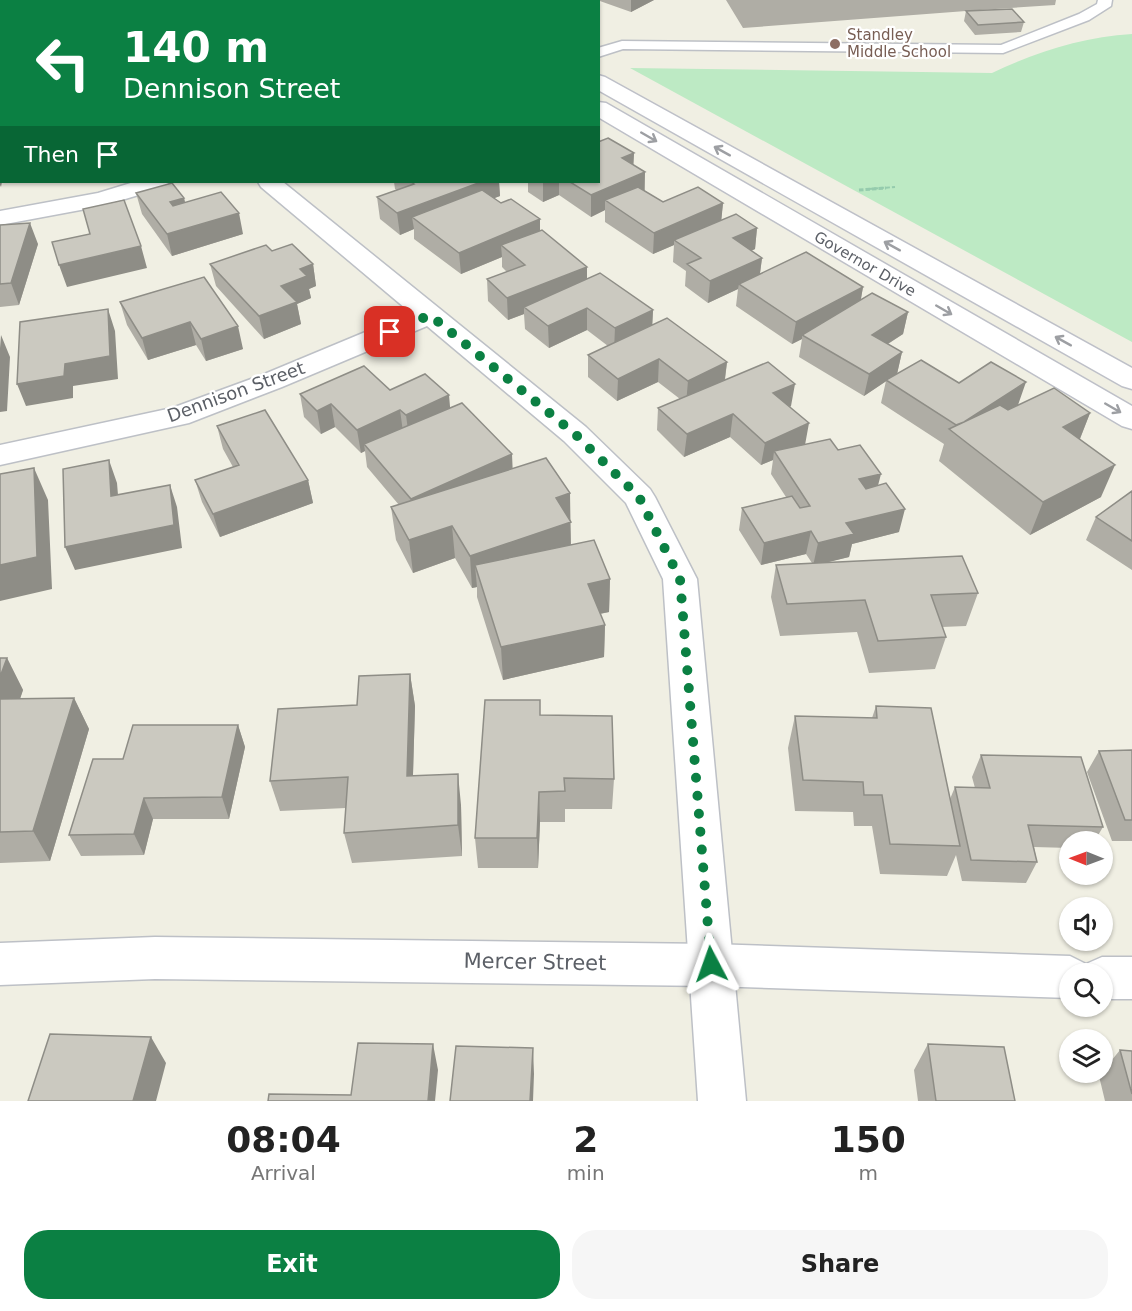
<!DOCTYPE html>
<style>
:root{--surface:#fff;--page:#f6f6f6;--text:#222;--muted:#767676;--accent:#0b8043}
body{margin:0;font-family:"DejaVu Sans",sans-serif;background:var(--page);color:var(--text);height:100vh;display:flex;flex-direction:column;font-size:22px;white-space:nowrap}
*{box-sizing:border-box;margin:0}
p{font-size:20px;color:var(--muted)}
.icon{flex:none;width:33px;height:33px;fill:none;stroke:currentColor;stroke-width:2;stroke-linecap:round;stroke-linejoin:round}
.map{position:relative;height:1101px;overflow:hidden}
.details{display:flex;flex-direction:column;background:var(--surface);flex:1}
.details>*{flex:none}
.banner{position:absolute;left:0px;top:0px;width:600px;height:183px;box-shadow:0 2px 4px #0004;background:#0b8043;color:#fff;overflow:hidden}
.needle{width:39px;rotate:271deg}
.tools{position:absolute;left:1059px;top:831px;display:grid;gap:12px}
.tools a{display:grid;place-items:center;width:54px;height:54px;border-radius:50%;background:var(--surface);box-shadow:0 2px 4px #0004;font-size:30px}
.pin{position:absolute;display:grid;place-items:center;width:51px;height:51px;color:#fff;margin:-26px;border-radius:12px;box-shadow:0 3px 9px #0006}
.me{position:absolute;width:66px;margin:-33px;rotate:356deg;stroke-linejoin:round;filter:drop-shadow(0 0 4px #0008)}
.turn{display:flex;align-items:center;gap:21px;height:126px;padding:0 24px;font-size:27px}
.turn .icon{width:78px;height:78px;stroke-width:2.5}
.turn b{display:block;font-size:42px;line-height:51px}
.then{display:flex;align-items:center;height:57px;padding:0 24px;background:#0003;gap:12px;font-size:22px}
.eta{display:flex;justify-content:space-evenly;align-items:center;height:102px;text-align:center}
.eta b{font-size:36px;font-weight:700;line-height:42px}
.button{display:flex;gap:12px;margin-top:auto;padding:12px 24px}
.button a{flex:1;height:69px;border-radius:24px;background:var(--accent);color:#fff;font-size:24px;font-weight:700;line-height:69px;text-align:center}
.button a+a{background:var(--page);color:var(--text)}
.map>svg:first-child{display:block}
.green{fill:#bdeac4}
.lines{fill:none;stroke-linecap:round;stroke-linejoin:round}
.service-casing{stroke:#bdc0c6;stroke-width:3}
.minor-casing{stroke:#bdc0c6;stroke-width:3}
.tertiary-casing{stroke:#bdc0c6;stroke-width:3}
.secondary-casing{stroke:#bec0c8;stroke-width:3}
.path-far1{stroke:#95cbad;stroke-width:2;stroke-dasharray:4 2;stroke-linecap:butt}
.path{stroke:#95cbad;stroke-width:3;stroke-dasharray:4.5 2;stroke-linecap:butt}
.service{fill:#fff;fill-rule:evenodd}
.minor{fill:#fff;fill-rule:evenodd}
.tertiary{fill:#fff;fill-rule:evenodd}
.secondary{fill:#fff;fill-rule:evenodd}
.wall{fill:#afada5}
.shaded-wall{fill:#8e8d86}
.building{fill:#cbc9c0;stroke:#8e8d86;stroke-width:1.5}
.oneway{stroke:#9d9fa3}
.route{stroke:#0b8043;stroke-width:10;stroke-dasharray:0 18}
.education-dot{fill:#8d6e63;stroke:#fff;stroke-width:2}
.labels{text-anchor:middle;stroke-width:4.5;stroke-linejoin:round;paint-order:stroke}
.far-education-label{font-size:15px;fill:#785e54;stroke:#fff;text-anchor:start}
.far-street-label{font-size:15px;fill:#5b5f66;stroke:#fff}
.street-label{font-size:18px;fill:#5b5f66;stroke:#fff}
.near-street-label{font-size:21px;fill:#5b5f66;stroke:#fff}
</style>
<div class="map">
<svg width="1132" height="1101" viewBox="0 0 1132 1101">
<rect width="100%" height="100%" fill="#f0efe3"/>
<path class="green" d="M1132,34V342L630,68L992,73C1036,52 1083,37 1132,34Z"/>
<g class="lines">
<g class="service-casing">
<path id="service" d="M1098,0H1112L1111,6L1089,20L1003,53L623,49L598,57V48L622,41L1001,45L1079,14L1097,4Z"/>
</g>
<g class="minor-casing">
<path id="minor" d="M40,0H58L59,2H40Z
M134,182H169L165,187L102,206L0,225V211L98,193Z
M258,182H283L586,427L650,489L655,497L697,579L746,1101H698L663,579L626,503L564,441L427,326L282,387L189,423L0,465V445L172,408L262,375L411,313L261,187Z"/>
</g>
<g class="tertiary-casing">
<path id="tertiary" d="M155,937L712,944L1070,956L1086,964L1102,957H1132V999H1102V974H1070V998L712,986L155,979L0,985V943Z"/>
</g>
<g class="secondary-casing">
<path id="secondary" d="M404,0H424L425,2H405Z
M443,0H463L464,2H444Z
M598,75L605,77L1132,368V389L1122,386L598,90Z
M598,102L606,103L1132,406V429L1122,426L598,117Z"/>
</g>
<path class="path-far1" d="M868,189L895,187"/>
<path class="path" d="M859,190L886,188"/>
<use href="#service" class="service"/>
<use href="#minor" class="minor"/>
<use href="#tertiary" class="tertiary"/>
<use href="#secondary" class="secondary"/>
</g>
<path class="wall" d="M271,0H343L338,2H271Z
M597,0H654L631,12Z
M726,0H1056L1055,5L980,10L1024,22L1021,32L975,35L964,21L966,11L743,28Z
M0,9H2V105L0,103Z
M634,153L633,165L645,172V191L663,202L723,203L721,220L757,228L755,249L751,251L762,258L760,274L863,287L861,299L908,312L903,334L888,344L902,352L897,374L959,383L1018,405L1015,407L1090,413L1080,439L1101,497L1030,535L939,461L944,444L881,403L886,381L864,396L799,357L802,339L792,344L736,306L738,289L708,303L685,286L686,271L673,262L674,245L653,254L605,222V210L591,217L559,195L543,202L528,192V182H598Z
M394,182H499L500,196L494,198L540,231L587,267V279L653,310L652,325L727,362L725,380L791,406L790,407L805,444L838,450L878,486L899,532L852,544L849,557L827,562L978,593L966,626L942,627L946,637L935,669L869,673L857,632L780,636L771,597L776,565L812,563L806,554L761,565L739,530L742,508L786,497L771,474L773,460L761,465L730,437L684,457L657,430L658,408L680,399L658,382L617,401L588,377V355L608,346L587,330L549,348L525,329L524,314L508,320L488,301L487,279L507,272L502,267V257L461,274L414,239V229L400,235L380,219L377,197L397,190L395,189Z
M136,193L184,198L185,203L243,234L172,256L142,214Z
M0,225L38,244L19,305L0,307Z
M272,251L313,264L316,286L309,289L311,298L297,304L301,324L264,339L216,286L210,264Z
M204,277L243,349L206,361L196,345L148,360L127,325L120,302Z
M390,390L450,408L512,454V469L570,520L571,545L610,579L609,612L600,614L605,625L604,657L503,680L477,597V587L472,588L455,558L413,573L396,540L391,507L399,505L367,467L365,451L361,453L335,427L321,434L304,417L300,394Z
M217,426L308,480L313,503L220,537L202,502L195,480L233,467L223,449Z
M1132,491V570L1086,540L1096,517Z
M0,658H7L23,690L20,699L74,698L89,729L50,861L0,863Z
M410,674L415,706L413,776L461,805L462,856L352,863L344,833L346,808L280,811L270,781L357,705Z
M876,706L950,799L955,787L975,788L972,777L981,755L1103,827L1094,842H1070V848L1034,847L1037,862L1026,883L962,881L956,855L947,876L880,874L872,826H854L853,812L795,811L788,748L795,716L872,718Z
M540,715L614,779L612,809H565V822H540L538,868H478L475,838Z
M238,725L245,747L229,819H153L144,855L81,856L69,835L123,759Z
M1132,750V841H1112L1087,772L1099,751Z
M928,1044L1015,1101H918L914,1070Z
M1120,1050L1132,1051V1101H1105L1099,1076Z"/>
<path class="shaded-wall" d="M153,0H160V2H148Z
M199,0H207V2H194Z
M319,0H343L338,2H319Z
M631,0H654L631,12Z
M0,51H2V72L0,73Z
M0,147L2,156V182L1,187L0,185Z
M634,153L633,174L622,158Z
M645,172L644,193L605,200V210L591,217V195Z
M481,182H499L500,196L423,226L412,217L414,229L400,235L397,213Z
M543,182H559V195L543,202Z
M184,198L189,220L175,224L170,202Z
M723,203L721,224L674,240V245L653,254L654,233Z
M239,213L243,234L172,256L167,234Z
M540,219V240L501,245L502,257L461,274L459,253Z
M30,223L38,244L19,305L11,283Z
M757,228L755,249L730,260L733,238Z
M141,246L147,268L67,287L59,265Z
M762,258L759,280L739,284L738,289L708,303L710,281Z
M313,264L316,286L309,289L311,298L297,304L301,324L264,339L259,316L281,286L300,269Z
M587,267V289L524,307V314L508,320L507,298Z
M863,287L859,309L802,335V339L792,344L796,322Z
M587,308V330L549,348L548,326Z
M108,309L115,331L118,379L73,386V398L26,406L17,384L65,364Z
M653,310L652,332L614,350L615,328Z
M908,312L903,334L867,357L872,335Z
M190,322L196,345L148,360L142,338Z
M238,326L243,349L206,361L201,339Z
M1,335L10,357L7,411L0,412V348Z
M902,352L897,374L864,396L869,374Z
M659,359L658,382L617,401L618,379Z
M727,362L724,385L686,404L688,381Z
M1026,382L1018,405L963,440L957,426Z
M795,384L791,406L770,416L773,393Z
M449,395L451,418L409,438L406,415Z
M331,404L335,427L321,434L317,411Z
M400,410L403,432L364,444L365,451L361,453L357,430Z
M1090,413L1077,446L1063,427Z
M733,414L730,437L684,457L687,434Z
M809,423L805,445L774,451L773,460L761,465L765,443Z
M512,454L513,477L414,521L411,499Z
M109,460L117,483L120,519L111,496Z
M1115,465L1101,497L1030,535L1043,502Z
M34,468L48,500L52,589L0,601V565Z
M881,474L875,497L854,502L859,479Z
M308,480L313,503L220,537L213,514Z
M170,485L177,507L182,548L75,570L65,547Z
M570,493L571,554L475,565L477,587L472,588L470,556L556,498Z
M905,509L899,532L852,544L849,557L813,566L818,543L846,523Z
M452,526L455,558L413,573L409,540Z
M811,531L806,554L761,565L764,543Z
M610,579L609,612L588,616V584Z
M605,625L604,657L503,680L501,647Z
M7,658L23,690L9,731L0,714V677Z
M410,674L415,706L412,807L407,776Z
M74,698L89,729L50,861L33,831Z
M238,725L245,747L229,819L222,797Z
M458,774L461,805L462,856L458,825Z
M539,792L540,822L538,868L537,838Z
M144,798L153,819L144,855L134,834Z
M151,1037L166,1063L156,1101H133Z
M433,1044L438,1070L435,1101H428Z
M533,1048L534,1074L533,1101H530Z"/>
<path class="building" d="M117,0H153L148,2H119Z
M162,0H199L194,2H164Z
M287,0H328L323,2H289Z
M0,9H2V21L0,22Z
M1012,9L1024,22L978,25L966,11Z
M0,25H2V51H0Z
M0,60H2L1,91L0,90Z
M608,138L634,153L622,158L645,172L591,195L570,182H598V142Z
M411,182H481L397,213L377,197L414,184Z
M172,183L184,198L170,202L173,206L221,192L239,213L167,234L136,193Z
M638,187L663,202L698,187L723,203L654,233L605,200Z
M482,190L501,203L511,199L540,219L459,253L412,217Z
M124,200L141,246L59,265L52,242L90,234L83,209Z
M736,214L757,228L733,238L762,258L710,281L687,264L701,258L674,240Z
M30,223L11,283L0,284V225Z
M542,230L587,267L507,298L487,279L525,265L501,245Z
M292,244L313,264L300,269L307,276L281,286L297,302L259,316L210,264L266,245L272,251Z
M806,252L863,287L796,322L739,284Z
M600,273L653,310L615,328L587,308L548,326L524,307Z
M204,277L238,326L201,339L190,322L142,338L120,302Z
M872,293L908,312L872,335L902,352L869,374L802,335Z
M108,309L110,356L65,364L64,376L17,384L20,322Z
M667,318L727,362L688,381L659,359L618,379L588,355Z
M921,360L959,383L991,362L1026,382L964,422L956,425L886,380Z
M768,362L795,384L773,393L809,423L765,443L733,414L687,434L658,408Z
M364,366L390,390L425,374L449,395L406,415L400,410L357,430L331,404L317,411L300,394Z
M1054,388L1090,413L1063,427L1115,465L1043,502L949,429L1000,405L1008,410Z
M462,403L512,454L411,499L364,444Z
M265,410L308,480L213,514L195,480L239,465L217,426Z
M830,439L838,450L860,445L881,474L859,479L866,489L886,483L905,509L846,523L854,534L818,543L811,531L764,543L742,508L792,496L800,508L810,506L774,451Z
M546,458L570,493L556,498L571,522L470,556L452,526L409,540L391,507Z
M109,460L111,496L170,485L174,525L65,547L63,469Z
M34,468L37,557L0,565V474Z
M1132,491V541L1096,517Z
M594,540L610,579L588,584L605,625L501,647L475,565Z
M962,556L978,593L931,595L946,637L878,641L865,600L787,604L776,565Z
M0,658H7L0,677Z
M410,674L407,776L458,774V825L344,833L348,777L270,781L278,709L357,705L359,676Z
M74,698L33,831L0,832V699Z
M485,700H540V715L612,716L614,779L564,778L565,791L539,792L537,838H475Z
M876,706L931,708L960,846L890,844L882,795H864L863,782L803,780L795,716L877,718Z
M133,725H238L222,797L144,798L134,834L69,835L93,759H123Z
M1132,750V820H1125L1099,751Z
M981,755L1081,757L1103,827L1028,825L1037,862L971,860L955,787L990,788Z
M50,1034L151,1037L133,1101H28Z
M358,1043L433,1044L428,1101H268L269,1094L351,1095Z
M928,1044L1004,1047L1015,1101H936Z
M456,1046L533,1048L530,1101H450Z
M1120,1050L1132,1051V1094Z"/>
<defs><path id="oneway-shaft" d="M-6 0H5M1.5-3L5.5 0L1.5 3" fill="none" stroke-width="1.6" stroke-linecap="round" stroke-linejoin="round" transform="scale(1.5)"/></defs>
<g class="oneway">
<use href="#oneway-shaft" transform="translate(649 137) rotate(30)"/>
<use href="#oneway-shaft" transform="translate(722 151) rotate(-151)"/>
<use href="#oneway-shaft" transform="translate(892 246) rotate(-151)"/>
<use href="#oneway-shaft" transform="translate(944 310) rotate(30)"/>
<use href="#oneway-shaft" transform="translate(1063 341) rotate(-151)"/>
<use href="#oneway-shaft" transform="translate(1113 408) rotate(30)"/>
</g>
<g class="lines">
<path class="route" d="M390,332L430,315L575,434L639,497L680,579L711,964"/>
</g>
<circle class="education-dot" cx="835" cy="44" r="6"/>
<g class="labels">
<g class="far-education-label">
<text x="847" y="40">Standley<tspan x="847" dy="17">Middle School</tspan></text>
</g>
<g class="far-street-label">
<text transform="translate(865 264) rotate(30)" y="5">Governor Drive</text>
</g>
<g class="street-label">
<text transform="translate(236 392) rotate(-20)" y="6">Dennison Street</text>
</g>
<g class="near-street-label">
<text transform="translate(535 962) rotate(1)" y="7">Mercer Street</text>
</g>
</g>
</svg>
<div class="tools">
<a><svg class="needle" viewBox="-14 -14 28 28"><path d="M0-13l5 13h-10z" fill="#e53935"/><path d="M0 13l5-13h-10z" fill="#767676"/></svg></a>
<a><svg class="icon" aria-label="sound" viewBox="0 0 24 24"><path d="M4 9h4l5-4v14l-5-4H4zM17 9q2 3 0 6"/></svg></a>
<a><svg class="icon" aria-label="search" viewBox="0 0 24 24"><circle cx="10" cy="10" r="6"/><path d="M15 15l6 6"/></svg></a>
<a><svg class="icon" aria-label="layers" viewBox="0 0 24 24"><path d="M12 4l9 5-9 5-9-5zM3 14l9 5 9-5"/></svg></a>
</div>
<div class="pin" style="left:390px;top:332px;background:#d93025"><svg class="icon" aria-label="arrive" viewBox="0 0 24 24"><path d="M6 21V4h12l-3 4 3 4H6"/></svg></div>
<svg class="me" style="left:711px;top:964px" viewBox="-20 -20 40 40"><path d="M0-17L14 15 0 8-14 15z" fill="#0b8043" stroke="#fff" stroke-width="4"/></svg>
<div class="banner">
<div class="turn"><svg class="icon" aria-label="left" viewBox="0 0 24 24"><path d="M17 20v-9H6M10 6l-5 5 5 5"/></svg><div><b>140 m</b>Dennison Street</div></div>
<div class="then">Then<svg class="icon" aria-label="arrive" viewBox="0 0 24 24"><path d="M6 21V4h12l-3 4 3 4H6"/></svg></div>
</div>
</div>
<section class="details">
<div class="eta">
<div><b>08:04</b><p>Arrival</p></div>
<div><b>2</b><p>min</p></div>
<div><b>150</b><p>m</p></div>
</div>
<div class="button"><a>Exit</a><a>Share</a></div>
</section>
